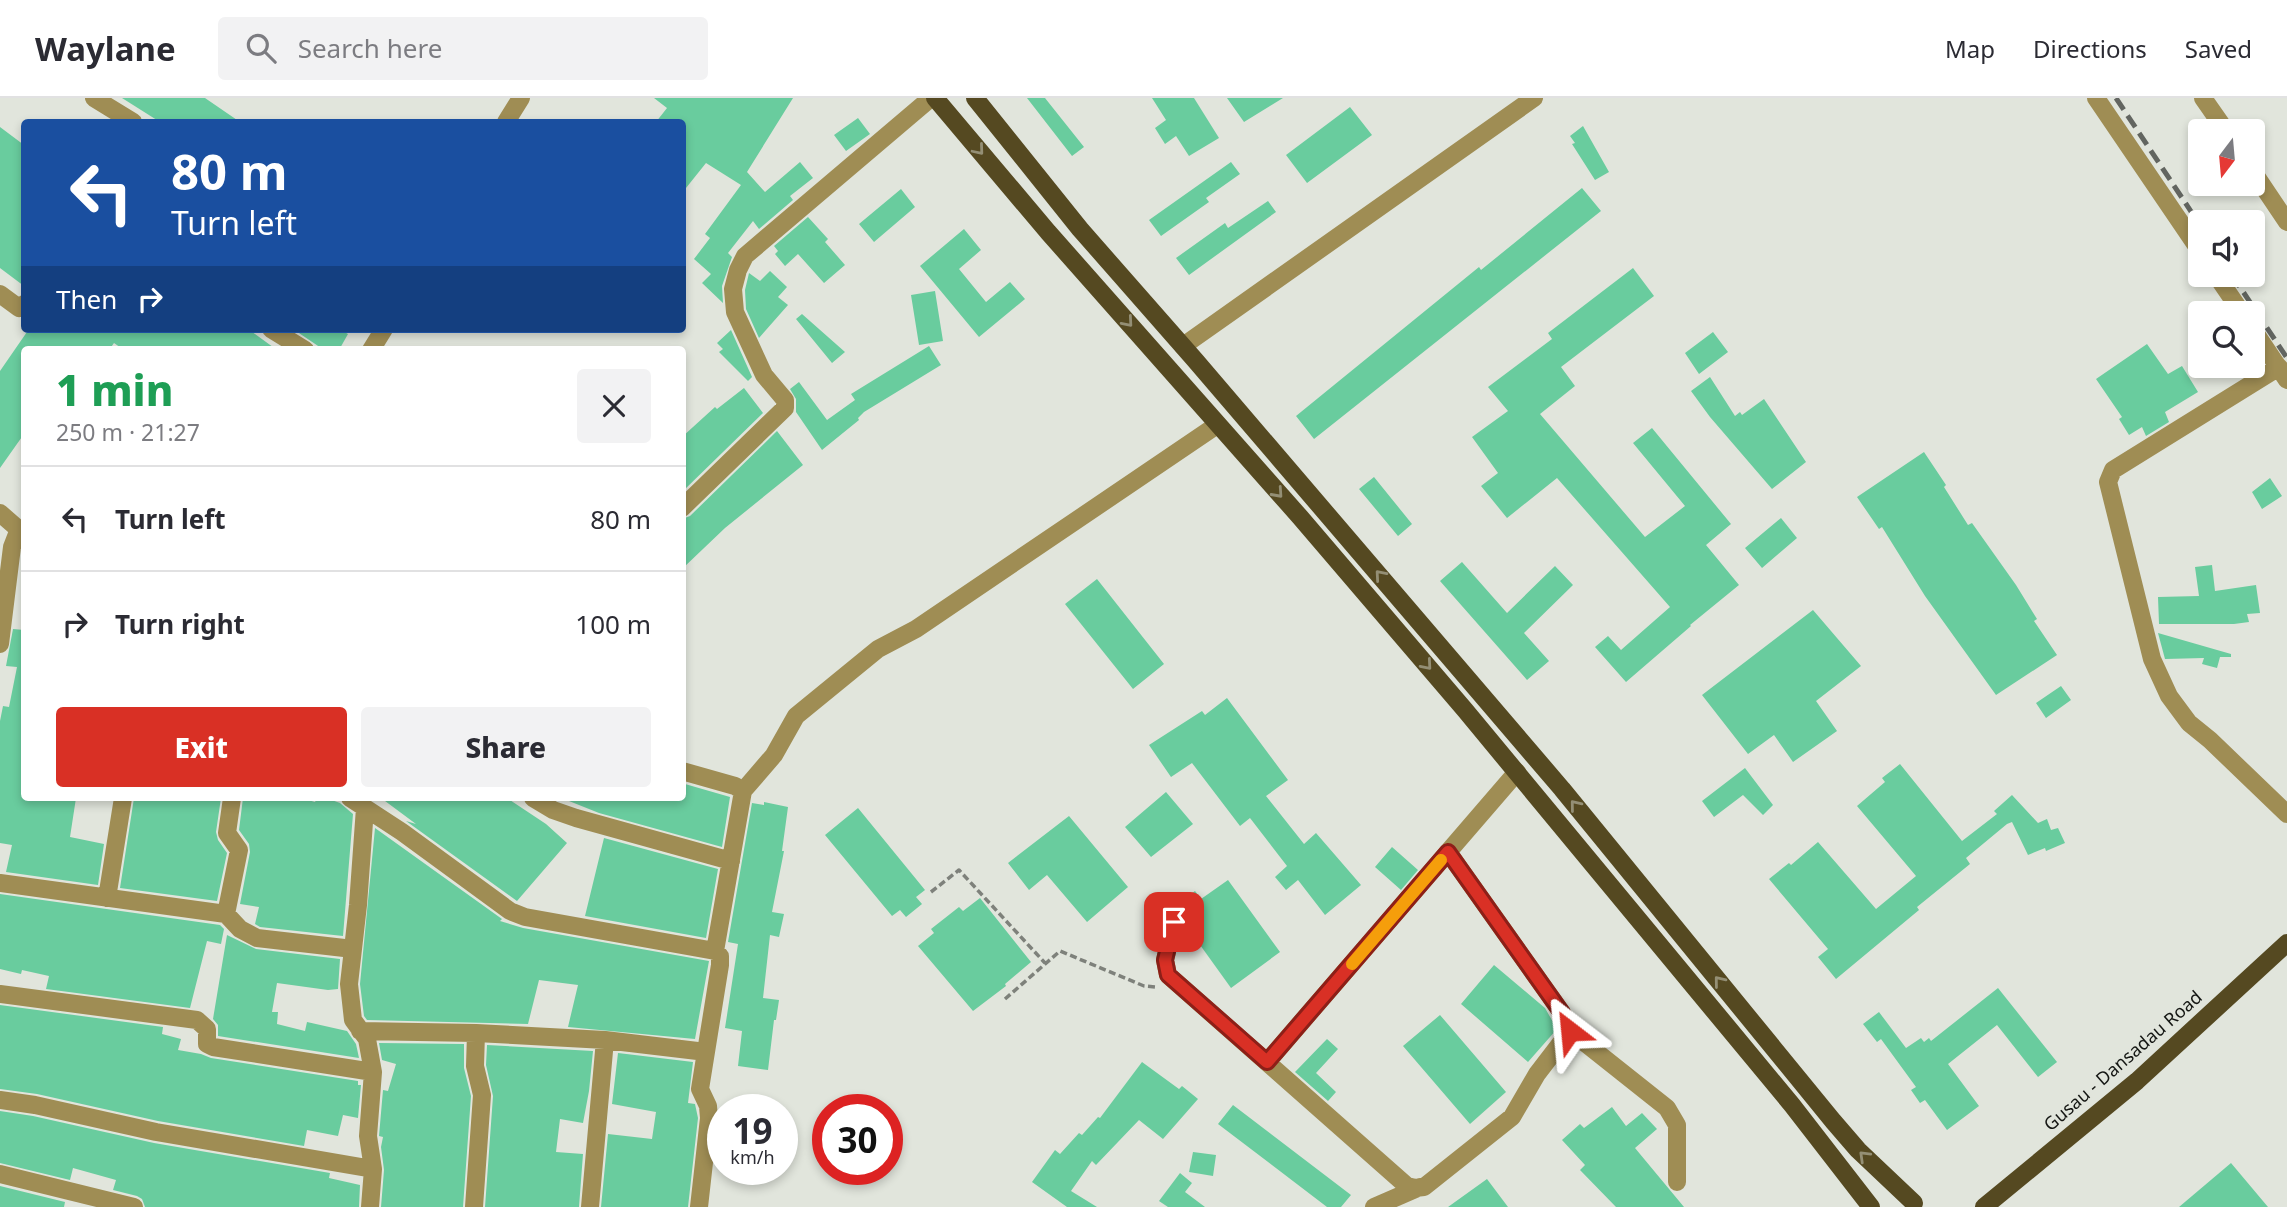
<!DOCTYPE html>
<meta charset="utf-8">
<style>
:root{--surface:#fff;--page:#f2f2f3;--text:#2b2b33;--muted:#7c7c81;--line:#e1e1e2;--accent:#d93025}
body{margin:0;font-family:"Noto Sans",sans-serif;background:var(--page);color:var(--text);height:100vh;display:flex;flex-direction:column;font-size:26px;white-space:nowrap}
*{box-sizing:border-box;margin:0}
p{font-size:23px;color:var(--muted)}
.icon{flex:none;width:38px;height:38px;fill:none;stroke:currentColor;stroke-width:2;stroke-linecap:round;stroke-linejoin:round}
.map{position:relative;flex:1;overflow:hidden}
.drawer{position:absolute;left:21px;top:248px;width:665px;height:455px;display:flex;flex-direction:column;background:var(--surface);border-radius:7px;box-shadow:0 4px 10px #0003}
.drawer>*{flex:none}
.hud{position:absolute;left:21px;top:21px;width:665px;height:214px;border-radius:7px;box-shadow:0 4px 10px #0003;background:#1a4fa0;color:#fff;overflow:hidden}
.needle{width:46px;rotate:196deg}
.controls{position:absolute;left:2188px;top:21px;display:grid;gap:14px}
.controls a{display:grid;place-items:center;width:77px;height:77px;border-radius:7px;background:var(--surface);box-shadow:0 4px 10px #0003;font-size:35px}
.speed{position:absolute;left:707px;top:996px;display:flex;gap:14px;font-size:35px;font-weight:700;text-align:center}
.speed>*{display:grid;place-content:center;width:91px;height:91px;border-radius:50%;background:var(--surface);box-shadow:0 4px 10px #0003;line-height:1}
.speed small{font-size:18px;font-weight:400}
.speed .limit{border:10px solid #d22;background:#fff;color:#111}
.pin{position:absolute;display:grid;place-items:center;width:60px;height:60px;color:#fff;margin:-30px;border-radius:14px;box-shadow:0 4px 10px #0006}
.me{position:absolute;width:77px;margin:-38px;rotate:331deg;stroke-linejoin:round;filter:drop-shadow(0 0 5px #0008)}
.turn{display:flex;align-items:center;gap:24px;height:147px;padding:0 35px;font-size:32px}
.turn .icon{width:91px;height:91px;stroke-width:2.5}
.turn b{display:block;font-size:49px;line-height:60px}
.then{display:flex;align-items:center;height:66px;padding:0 35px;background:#0003;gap:14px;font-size:26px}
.round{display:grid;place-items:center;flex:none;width:74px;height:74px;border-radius:7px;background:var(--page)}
.overview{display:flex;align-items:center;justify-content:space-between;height:119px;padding:0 35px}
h1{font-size:42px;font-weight:800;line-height:52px;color:#1e9e55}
.primary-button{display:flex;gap:14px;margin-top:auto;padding:14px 35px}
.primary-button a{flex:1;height:80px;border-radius:7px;background:var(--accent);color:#fff;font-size:28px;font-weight:800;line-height:80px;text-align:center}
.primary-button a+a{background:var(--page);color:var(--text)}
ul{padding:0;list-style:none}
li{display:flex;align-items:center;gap:21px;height:105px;padding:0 35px;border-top:2px solid var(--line)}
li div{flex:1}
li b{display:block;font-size:26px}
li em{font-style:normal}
header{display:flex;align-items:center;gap:42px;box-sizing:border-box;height:98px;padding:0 35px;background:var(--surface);border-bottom:2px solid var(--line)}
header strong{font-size:33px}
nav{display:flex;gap:38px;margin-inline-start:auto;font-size:24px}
.search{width:490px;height:63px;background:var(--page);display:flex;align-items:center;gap:18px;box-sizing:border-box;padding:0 24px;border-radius:7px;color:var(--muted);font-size:26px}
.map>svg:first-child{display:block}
.building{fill:#69cc9e}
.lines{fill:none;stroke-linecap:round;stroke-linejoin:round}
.path{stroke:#7e817b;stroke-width:3.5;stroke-dasharray:7 3.5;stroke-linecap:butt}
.minor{stroke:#9f8d54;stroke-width:18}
.primary{stroke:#554921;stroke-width:18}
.rail{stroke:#626560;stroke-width:5;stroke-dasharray:14 7;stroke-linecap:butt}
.oneway{stroke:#948f75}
.route-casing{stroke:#8d1f18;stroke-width:18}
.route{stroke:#d93025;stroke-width:12}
.slow{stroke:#f59e0b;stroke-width:12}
.labels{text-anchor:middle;stroke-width:5;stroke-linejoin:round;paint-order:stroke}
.street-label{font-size:18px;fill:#141613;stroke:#e1e5dc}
</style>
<header>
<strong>Waylane</strong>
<div class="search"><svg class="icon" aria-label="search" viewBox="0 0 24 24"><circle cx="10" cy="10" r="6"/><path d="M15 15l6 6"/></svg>Search here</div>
<nav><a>Map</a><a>Directions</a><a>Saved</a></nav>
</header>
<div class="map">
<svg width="2287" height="1109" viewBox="0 0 2287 1109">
<rect width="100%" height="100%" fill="#e1e5dc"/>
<path class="building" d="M122,0H205L240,24H160Z
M654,0H793L747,74L765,94L800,64L813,80L790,98L793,102L759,131L753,123L728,155L732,159L722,188L723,205L702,185L711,176L694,161L710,140L705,136L741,87L706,65L682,95V24H656L667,10Z
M1027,0H1045L1084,49L1072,58Z
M1152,0H1194L1219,40L1189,58L1176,38L1165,46L1155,30L1166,22Z
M1227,0H1283L1244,24Z
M1350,9L1372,37L1307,85L1286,57Z
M858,20L870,36L846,53L834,37Z
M1583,28L1609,74L1595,82L1572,46L1575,45L1570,38Z
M0,29L24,47V188L0,170Z
M1231,64L1240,76L1206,100L1209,104L1161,138L1149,122Z
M1582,90L1601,113L1314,341L1296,318L1479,169L1481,172Z
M901,91L915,109L874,144L859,126Z
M1268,103L1276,114L1189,177L1176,160L1225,125L1228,130Z
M808,119L828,141L825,144L845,167L824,185L798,156L785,168L775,156L778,153L774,148Z
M964,131L981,152L959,171L986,204L1010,184L1025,201L979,239L920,168Z
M1633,170L1654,198L1561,269L1575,288L1540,316L1645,439L1685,408L1633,345L1652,330L1731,426L1706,447L1739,487L1690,527L1691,528L1626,584L1595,549L1608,538L1621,552L1670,509L1557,380L1507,420L1481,388L1498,375L1472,339L1508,313L1488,289L1552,241L1548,235Z
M770,173L787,189L778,199L788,207L759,240L746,211L745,192L749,175L760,183Z
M935,193L943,243L919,247L911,197Z
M802,216L845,254L832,265L796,221Z
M29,231H248L277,252H124L114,245L109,252H24V336L0,370V273Z
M293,231H339L348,236L339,252H324Z
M731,232L752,279L748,283L719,254L723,251L717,245Z
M1713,234L1728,254L1699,276L1685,255Z
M2147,246L2168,276L2182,268L2198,294L2165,314L2169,324L2146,338L2142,329L2129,337L2119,321L2122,319L2096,281Z
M929,248L941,267L864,314L858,320L859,322L822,352L796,314V301L790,291L799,284L827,322L855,302L851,296Z
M1710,279L1735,318L1740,314L1742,317L1764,301L1806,364L1772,391L1710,319L1691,293Z
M744,290L763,315L682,394V339L715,309L717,311Z
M777,333L803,367L725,430L682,471V421L690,418Z
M1924,354L1946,387L1944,389L1968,427L1972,425L2016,487L2037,521L2034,523L2057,557L1996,597L1925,498L1882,429L1879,431L1857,399Z
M1374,379L1412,426L1398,438L1359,391Z
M2270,380L2282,398L2262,411L2252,394Z
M1781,420L1797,440L1762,470L1745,450Z
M1462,464L1507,515L1555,468L1573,487L1524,535L1549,563L1527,582L1440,483Z
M2212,467L2215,493L2256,487L2260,515L2247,516L2249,524L2234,526H2159L2158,499L2199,498L2195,469Z
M1097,481L1164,566L1133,591L1065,506Z
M1813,512L1861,568L1816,603L1837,633L1793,664L1774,637L1748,656L1702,597Z
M13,531L24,532V700H76L70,739L104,746L98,787L6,774L12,747L0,745V623L3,608L9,609L17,569L6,568Z
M2158,535L2231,556V559H2220L2217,570L2202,566L2204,560L2165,561Z
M2061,588L2071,602L2046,620L2036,605Z
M1227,600L1288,682L1266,698L1304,746L1316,735L1361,787L1325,817L1298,782L1286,792L1275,779L1287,768L1250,720L1240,728L1192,665L1171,679L1149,647L1202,613L1205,617Z
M1900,666L1962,743L1997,716L1994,713L2012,697L2038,725L2047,721L2051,732L2058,730L2065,745L2046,753L2045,750L2028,757L2012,724L2007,726L1966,760L1970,766L1917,809L1919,812L1836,881L1818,859L1828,851L1769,781L1789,765L1791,767L1818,744L1876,811L1916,778L1857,708L1885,684L1882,680Z
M1745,670L1773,707L1763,717L1743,697L1714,719L1702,703Z
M685,686L730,699L722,749L599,715L564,701L682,700Z
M1166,694L1193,726L1151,759L1125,729Z
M134,700H221L216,734L218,742L227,755L217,803L120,790Z
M243,700H301L315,704L317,700H326L340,705L353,716L343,838L260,829L255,826L259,809L240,806L250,754L249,746L239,732Z
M381,700H507L546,726L567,745L517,803L406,723L416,726Z
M764,704L788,709L782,753H784L772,814L784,816L779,839L770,837L763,900L779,902L776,922H774L768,972L738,968L742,933L725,930L738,846L728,844L752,705L764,707Z
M858,710L925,792L916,799L922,806L906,819L900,812L892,818L825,737Z
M1069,718L1128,789L1087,824L1047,777L1029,792L1008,765Z
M375,730L502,821L500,823L523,830L709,863L695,941L568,929L578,887L539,882L528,926L367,922L364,918L360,886Z
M604,740L718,771L706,840L585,818Z
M1392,749L1418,772L1401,792L1375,769Z
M1228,782L1280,854L1231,890L1185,826L1184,819L1192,813L1183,802L1195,793L1201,801Z
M0,796L220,827L224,831L221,846L207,843L190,910L46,891L49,878L22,872L21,876L0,871Z
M980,800L1031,864L1005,886L1006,888L973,913L918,848L934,835L931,831L959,809L963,813Z
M227,837L256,851L340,861L338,891L328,892L277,885L272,914H278L277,926L305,933L307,924L347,933L356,946L359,960L218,938V927L213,921Z
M1494,867L1545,910L1557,931L1528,964L1461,906Z
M1998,890L2057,964L2038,979L1997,927L1948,966L1979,1008L1947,1032L1925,1002L1920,1005L1911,992L1916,989L1881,941L1877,944L1863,926L1879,914L1906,950L1921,940L1924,944L1929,940L1931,943Z
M0,907L163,929L162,936L181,941L178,952L201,956L211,960L358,983V987H361L358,1020L343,1017L338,1038L307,1032L304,1048L158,1023L37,996L0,991Z
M1440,917L1506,994L1470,1026L1403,948Z
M1327,941L1338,951L1316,975L1336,994L1328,1003L1295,974Z
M379,945L464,946V970L471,998L463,1109H381L384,1072L381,1049L383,1039L379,1038L383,992L388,993L396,966L382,962Z
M487,947L593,953L589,993L583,1025L560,1021L556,1054L583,1056L579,1109H485L493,998L486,967Z
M618,955L693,964L688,1005L695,1006L698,1020L688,1109H601L608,1036L652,1041L656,1014L612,1006Z
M1142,964L1179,991L1182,988L1198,1001L1163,1041L1139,1022L1096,1067L1092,1063L1071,1093L1097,1109H1067L1032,1084L1055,1052L1060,1056L1079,1035L1082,1037L1098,1019L1100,1020Z
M1233,1007L1351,1097L1341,1109H1327L1218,1026Z
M1612,1009L1626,1028L1642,1015L1657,1031L1635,1050L1684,1109H1616L1580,1072L1585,1067L1562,1042L1580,1026L1584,1030Z
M0,1013L33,1018L154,1045L330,1075L329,1080L360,1087L359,1109H145L142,1101L137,1098L113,1092L116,1082L73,1070L70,1082L0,1065Z
M1193,1054L1216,1057L1213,1078L1189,1074Z
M2231,1065L2268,1109H2179Z
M1180,1075L1192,1085L1185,1094L1205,1109H1168L1159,1103Z
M1487,1081L1508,1109H1448Z
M0,1088L65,1104L64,1109H0Z"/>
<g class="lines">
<path class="path" d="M931,794L959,772L1045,865
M1005,901L1060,853L1144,888L1155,889"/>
<path class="minor" d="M94,0L133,24
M2096,0L2200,153
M2203,0L2226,33
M506,24L521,0
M2252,72L2287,124
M2216,177L2242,215
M0,196L19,210L24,206
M2252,230L2287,282
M271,231L305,252
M1183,248L1534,0
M371,252L384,231
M2279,269L2113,372L2108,384L2152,561L2169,598L2189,625L2210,642L2287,716
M682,410L785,310V302L764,277L735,214L733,191L738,172L745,158L931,0
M0,415L24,436
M0,546L12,449L19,431
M682,673L735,688L743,693L715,853L720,858V867L700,991L708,1008L709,1020L699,1109
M743,693L774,657L796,618L878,551L916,531L1217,327
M350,700L402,734L510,813L525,819L715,853
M533,700L553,712L576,720L731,763
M365,710L358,807L349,886L353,922L367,941L373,974L368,1038L373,1071L370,1109
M0,785L226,816L240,831L257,840L353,851
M107,800L123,700
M226,816L239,752L227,735L232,700
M1174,824L1165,862L1168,877L1407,1088L1415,1090L1424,1089L1512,1019L1537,976L1570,933L1562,915L1448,754
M0,896L197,922L207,931V946L213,949L373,974
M360,933L476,935L605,942L706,954
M1570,933L1667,1010L1677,1027V1084
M1267,964L1517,674
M0,1002L35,1007L156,1034L373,1071
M0,1076L134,1109
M474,1109L482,997L475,968L476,935
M590,1109L605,942
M1374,1109L1420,1089"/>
<path class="primary" d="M935,0L1048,134L1300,419L1465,612L1792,1007L1871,1109
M975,0L1080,131L1195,262L1562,691L1833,1023L1858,1052L1914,1105
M1984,1109L2137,983L2287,845"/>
<path class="rail" d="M2116,0L2200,127
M2232,177L2287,260"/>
</g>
<defs><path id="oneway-chevron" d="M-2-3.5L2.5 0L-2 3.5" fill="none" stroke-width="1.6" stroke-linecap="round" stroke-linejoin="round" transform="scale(1.75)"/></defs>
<g class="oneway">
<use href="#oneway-chevron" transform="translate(979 52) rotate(50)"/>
<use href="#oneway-chevron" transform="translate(1128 224) rotate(49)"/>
<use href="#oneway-chevron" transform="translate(1278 395) rotate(48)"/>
<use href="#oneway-chevron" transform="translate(1380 477) rotate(-131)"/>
<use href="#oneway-chevron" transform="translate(1427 567) rotate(49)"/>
<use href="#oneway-chevron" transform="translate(1575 707) rotate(-129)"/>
<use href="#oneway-chevron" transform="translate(1719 883) rotate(-129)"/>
<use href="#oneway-chevron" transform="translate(1864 1058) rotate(-136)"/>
</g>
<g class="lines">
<g class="route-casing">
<path id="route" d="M1174,824L1165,862L1168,877L1267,964L1448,754L1562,915L1570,933"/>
</g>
<use href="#route" class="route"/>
<path class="slow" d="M1352,866L1441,762"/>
</g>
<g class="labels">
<g class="street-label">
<text transform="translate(2123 963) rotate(-41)" y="6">Gusau - Dansadau Road</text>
</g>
</g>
</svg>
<div class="controls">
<a><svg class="needle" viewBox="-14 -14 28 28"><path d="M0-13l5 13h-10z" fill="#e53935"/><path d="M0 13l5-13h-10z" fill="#7c7c81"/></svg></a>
<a><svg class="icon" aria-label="sound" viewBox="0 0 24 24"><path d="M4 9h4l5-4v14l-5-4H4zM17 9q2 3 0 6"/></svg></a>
<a><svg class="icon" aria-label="search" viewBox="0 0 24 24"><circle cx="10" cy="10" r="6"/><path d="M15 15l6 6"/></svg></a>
</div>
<div class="speed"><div>19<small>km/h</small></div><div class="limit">30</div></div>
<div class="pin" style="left:1174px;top:824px;background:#d93025"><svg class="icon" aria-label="arrive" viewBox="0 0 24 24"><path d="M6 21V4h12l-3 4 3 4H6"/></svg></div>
<svg class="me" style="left:1570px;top:933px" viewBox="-20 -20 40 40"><path d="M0-17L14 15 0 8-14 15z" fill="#d93025" stroke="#fff" stroke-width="4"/></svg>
<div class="hud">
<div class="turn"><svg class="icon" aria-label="left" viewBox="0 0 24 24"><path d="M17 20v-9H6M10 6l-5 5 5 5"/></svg><div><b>80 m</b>Turn left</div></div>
<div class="then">Then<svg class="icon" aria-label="right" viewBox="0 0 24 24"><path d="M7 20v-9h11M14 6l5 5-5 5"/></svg></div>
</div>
<section class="drawer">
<div class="overview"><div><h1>1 min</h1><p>250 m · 21:27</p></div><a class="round"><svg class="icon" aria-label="close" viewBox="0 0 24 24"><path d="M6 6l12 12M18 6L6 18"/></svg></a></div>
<ul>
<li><svg class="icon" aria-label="left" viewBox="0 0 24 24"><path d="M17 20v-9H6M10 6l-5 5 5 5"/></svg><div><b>Turn left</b></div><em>80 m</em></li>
<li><svg class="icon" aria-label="right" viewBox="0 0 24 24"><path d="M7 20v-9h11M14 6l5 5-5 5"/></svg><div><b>Turn right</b></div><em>100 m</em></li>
</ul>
<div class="primary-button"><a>Exit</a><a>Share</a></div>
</section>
</div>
